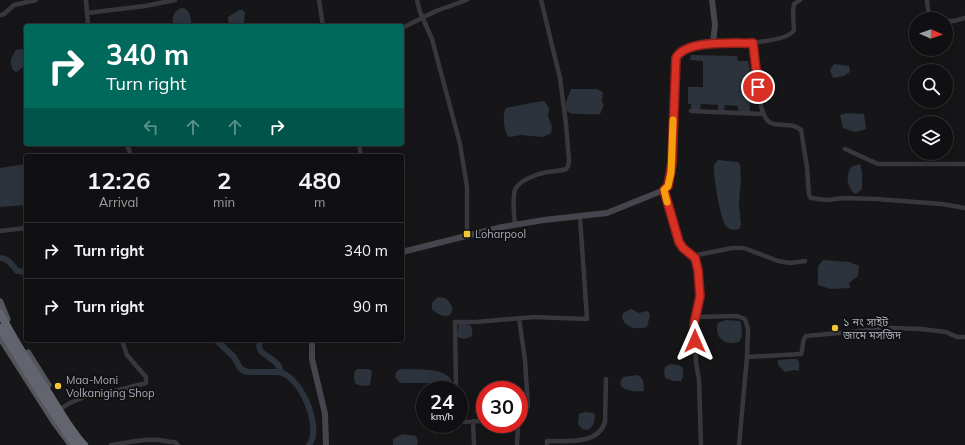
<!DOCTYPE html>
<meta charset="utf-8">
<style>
:root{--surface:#101012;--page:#1e1e20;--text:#f1f3f6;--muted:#9c9d9f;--line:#303032}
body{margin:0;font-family:Mulish,"Noto Sans Bengali",sans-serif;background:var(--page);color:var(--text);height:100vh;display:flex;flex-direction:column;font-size:15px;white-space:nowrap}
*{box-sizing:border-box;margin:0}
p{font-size:13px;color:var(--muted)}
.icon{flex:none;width:22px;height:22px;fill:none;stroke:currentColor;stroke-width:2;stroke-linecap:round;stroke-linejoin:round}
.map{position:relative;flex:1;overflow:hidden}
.side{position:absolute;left:24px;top:154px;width:380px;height:188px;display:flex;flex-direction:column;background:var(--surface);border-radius:4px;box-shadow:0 4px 16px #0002,0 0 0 1px var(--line)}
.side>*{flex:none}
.top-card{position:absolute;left:24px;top:24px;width:380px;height:122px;border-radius:4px;box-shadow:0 4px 16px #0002,0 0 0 1px var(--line);background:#00695c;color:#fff;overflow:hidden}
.needle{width:26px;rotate:92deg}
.controls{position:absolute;left:909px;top:12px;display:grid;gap:8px}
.controls a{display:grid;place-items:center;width:44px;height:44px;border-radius:50%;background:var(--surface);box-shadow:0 4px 16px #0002,0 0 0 1px var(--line);font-size:20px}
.speed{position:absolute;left:416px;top:381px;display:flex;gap:8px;font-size:20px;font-weight:700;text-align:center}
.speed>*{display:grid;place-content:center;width:52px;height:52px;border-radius:50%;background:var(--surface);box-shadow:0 4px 16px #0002,0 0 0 1px var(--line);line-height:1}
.speed small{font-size:10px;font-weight:400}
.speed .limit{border:6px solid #d22;background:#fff;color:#111}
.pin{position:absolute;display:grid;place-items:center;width:34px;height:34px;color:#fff;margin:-17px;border:2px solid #fff;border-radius:50%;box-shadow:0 1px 4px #0007}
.me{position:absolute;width:44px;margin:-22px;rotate:0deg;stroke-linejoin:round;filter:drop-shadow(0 0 3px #0008)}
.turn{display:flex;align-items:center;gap:14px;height:84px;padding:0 16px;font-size:18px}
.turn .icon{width:52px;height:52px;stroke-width:2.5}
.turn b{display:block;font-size:28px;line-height:34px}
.lanes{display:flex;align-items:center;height:38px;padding:0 16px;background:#0003;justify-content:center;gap:20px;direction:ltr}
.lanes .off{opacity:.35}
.eta{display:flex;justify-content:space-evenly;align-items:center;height:68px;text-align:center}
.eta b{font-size:24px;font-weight:700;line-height:28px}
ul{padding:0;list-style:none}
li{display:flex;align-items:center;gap:12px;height:56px;padding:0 16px;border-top:1px solid var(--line)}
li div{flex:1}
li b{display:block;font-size:15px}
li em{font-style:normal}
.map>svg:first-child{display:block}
.water{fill:#2c333c}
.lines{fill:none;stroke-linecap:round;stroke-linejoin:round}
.canal{stroke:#2c333c;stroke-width:6}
.street{stroke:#37373d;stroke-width:4.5}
.secondary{stroke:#45464d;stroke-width:6}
.primary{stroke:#53545c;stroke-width:7}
.highway{stroke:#63656e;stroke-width:8}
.route-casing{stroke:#8d1f18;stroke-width:10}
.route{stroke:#d93025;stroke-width:7}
.slow{stroke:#f59e0b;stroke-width:7}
.poi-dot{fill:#f1c735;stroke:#111113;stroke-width:1.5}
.labels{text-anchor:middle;stroke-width:4;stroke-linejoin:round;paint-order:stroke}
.poi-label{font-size:11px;fill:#a8abb8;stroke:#111113;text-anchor:start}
</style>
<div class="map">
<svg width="965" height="445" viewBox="0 0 965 445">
<rect width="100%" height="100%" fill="#161618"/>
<path class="water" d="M182,8C190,9 192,19 191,26H175L173,22C172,15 175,10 182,8Z
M239,10H243L245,13L244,23L239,25L230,24L228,21V17Z
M21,49L26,50V64L17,72L14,71C8,63 11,58 16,50Z
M691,55L737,56L738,61H748L751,75L749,85L750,113L738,112V106L725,105L724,111H718V105L701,104L700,110L691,109V104H688V87H703V61L690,60Z
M834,64L849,66L850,72L844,76L833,78L830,70Z
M571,89H596L601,91L603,93L602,101L604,105L600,114C593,115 587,114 581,114C559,115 565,105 571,89Z
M542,101L545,102L549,108L548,116L552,127L551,133L543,137L521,135L510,137L507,135C504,129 502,114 506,108Z
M847,113L864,114L866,129L855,132L843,128L840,115Z
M718,160L738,162L740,164L741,178L739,204L741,224L739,229C735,230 730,230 727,227C721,223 714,180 714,170V165Z
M26,164V205L0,207V168Z
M860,164L862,172V189L856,194C846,188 846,175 851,167Z
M823,260L850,262L859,266L858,276L849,283L850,288L830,289L818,285V266Z
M438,297L445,298C461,310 448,325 432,309V303Z
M631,309L639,313L647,311L649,312L650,315L647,327C637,330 626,328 622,318L623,313Z
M726,320L740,321L741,323L742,335L740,341C726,348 713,337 718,323Z
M459,324H466L470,325C473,329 473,333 471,337L463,339L458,337L457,334Z
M792,359H797L799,362V371L794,370L785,372L778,365V360Z
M670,364L679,365L683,368V377L681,381H673L665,378L664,373L665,367Z
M357,369H368L372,371L370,385L362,386L356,384C353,380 354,375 355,371Z
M400,369C414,370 447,366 452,382L446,384L438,383H402L399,382L395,377L396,372Z
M638,375C644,378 644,385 644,391C635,392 613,391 623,377Z
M585,412L594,413C596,418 594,427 588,430L582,429L578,424L579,414Z
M402,434L416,436L418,441L417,445H393V439Z"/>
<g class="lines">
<path class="canal" d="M0,258C10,259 11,264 17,271L26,272
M216,340L234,357L240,368L244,371L250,372H279C300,375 323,427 309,445
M261,340C252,356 278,355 281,372"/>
<path class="street" d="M86,0L88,26
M319,0L323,26
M417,0L420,12L432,39L460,144L467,187V235
M927,0L929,19
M87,13L145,6L175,0
M0,15L4,14L14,5L36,0
M946,21H954L965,18
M402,28L436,11L467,0
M713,43C729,44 786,44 794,30L793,12L794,4L800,0
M753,43C755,59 756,116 771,123C781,127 792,122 801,130L807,167L809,195L811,198L827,200L844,198L876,199L942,204L965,208
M691,111L762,114
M127,144L131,156
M359,144L361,156
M845,149L878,164H965
M664,190L679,242C684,249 688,254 697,255L732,248H744L778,261L790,263L805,261
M515,225C514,215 512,200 515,190C519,180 537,174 547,172C553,171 560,171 566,169L568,166L569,161L566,124L560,78L541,0
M0,231L26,228
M692,254L697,264L700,286V296L694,324L696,362L699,380L701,445
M696,317L737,316L745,319L748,329L747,357L801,354C804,348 801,341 806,336L892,328L921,329L946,332L957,337H965
M519,318L525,360L528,407
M456,390L455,322H476L534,317L587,319L580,217
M62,408L68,404L84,397L96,394L107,393L146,383V377L127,355L122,340
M473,421L474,445
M459,422L485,421
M111,445C126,443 143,438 159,440C165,441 170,442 175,442L178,445
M517,445L518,424
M547,445V441C566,441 598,445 605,422L606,379
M739,445L747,357"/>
<path class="secondary" d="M402,252L502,227L544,220L607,213L664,190L668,186L672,163L676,58C683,44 700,47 713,43L715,25L712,0
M312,340V359L325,414L326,445"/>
<path class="primary" d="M0,302L7,319
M0,337L55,423L69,442
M28,353L48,385"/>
<path class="highway" d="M0,313C15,342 33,370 51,397C61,413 71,431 84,445
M0,328L41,394L75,445"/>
</g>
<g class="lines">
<g class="route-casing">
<path id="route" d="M695,341L694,324L700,296L698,270L695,258L683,248L679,242L664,190L668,186L672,163L676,58C686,39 734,44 753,43L758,87"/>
</g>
<use href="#route" class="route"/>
<path class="slow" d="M667,202L664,190L668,186L671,173L673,120"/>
</g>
<g class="poi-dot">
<rect x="463" y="230" width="8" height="8" rx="2"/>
<circle cx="835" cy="328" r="4"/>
<circle cx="58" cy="386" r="4"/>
</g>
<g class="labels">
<g class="poi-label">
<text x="475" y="238">Loharpool</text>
<text x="843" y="326">১ নং সাইট<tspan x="843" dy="13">জামে মসজিদ</tspan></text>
<text x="66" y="384">Maa-Moni<tspan x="66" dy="13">Volkaniging Shop</tspan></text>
</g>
</g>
</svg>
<div class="controls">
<a><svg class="needle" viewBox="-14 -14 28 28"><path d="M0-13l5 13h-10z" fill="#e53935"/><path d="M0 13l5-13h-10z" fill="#9c9d9f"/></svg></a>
<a><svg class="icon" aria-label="search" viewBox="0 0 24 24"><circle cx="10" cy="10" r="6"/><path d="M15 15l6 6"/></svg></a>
<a><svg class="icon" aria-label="layers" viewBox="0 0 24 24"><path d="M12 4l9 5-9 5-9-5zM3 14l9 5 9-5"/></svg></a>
</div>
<div class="speed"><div>24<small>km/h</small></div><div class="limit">30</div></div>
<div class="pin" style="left:758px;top:87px;background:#d93025"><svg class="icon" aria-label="arrive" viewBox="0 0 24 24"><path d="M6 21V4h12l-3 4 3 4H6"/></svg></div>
<svg class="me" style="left:695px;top:341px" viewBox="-20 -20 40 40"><path d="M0-17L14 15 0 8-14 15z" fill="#d93025" stroke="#fff" stroke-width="4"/></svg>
<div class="top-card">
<div class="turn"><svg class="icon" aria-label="right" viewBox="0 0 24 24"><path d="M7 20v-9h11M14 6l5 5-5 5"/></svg><div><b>340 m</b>Turn right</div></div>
<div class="lanes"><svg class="icon off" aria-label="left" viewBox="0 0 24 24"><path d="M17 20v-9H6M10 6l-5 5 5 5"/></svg><svg class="icon off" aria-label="ahead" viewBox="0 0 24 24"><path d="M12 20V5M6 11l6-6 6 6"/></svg><svg class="icon off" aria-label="ahead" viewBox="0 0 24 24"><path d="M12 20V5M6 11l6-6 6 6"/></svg><svg class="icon" aria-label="right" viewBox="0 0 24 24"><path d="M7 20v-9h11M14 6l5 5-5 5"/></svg></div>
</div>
<section class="side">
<div class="eta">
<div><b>12:26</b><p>Arrival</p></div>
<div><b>2</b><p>min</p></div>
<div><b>480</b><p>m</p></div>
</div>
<ul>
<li><svg class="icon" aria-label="right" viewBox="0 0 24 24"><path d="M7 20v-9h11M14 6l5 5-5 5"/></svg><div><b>Turn right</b></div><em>340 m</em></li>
<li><svg class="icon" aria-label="right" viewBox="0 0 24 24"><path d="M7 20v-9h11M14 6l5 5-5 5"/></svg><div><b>Turn right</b></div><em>90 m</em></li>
</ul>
</section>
</div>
